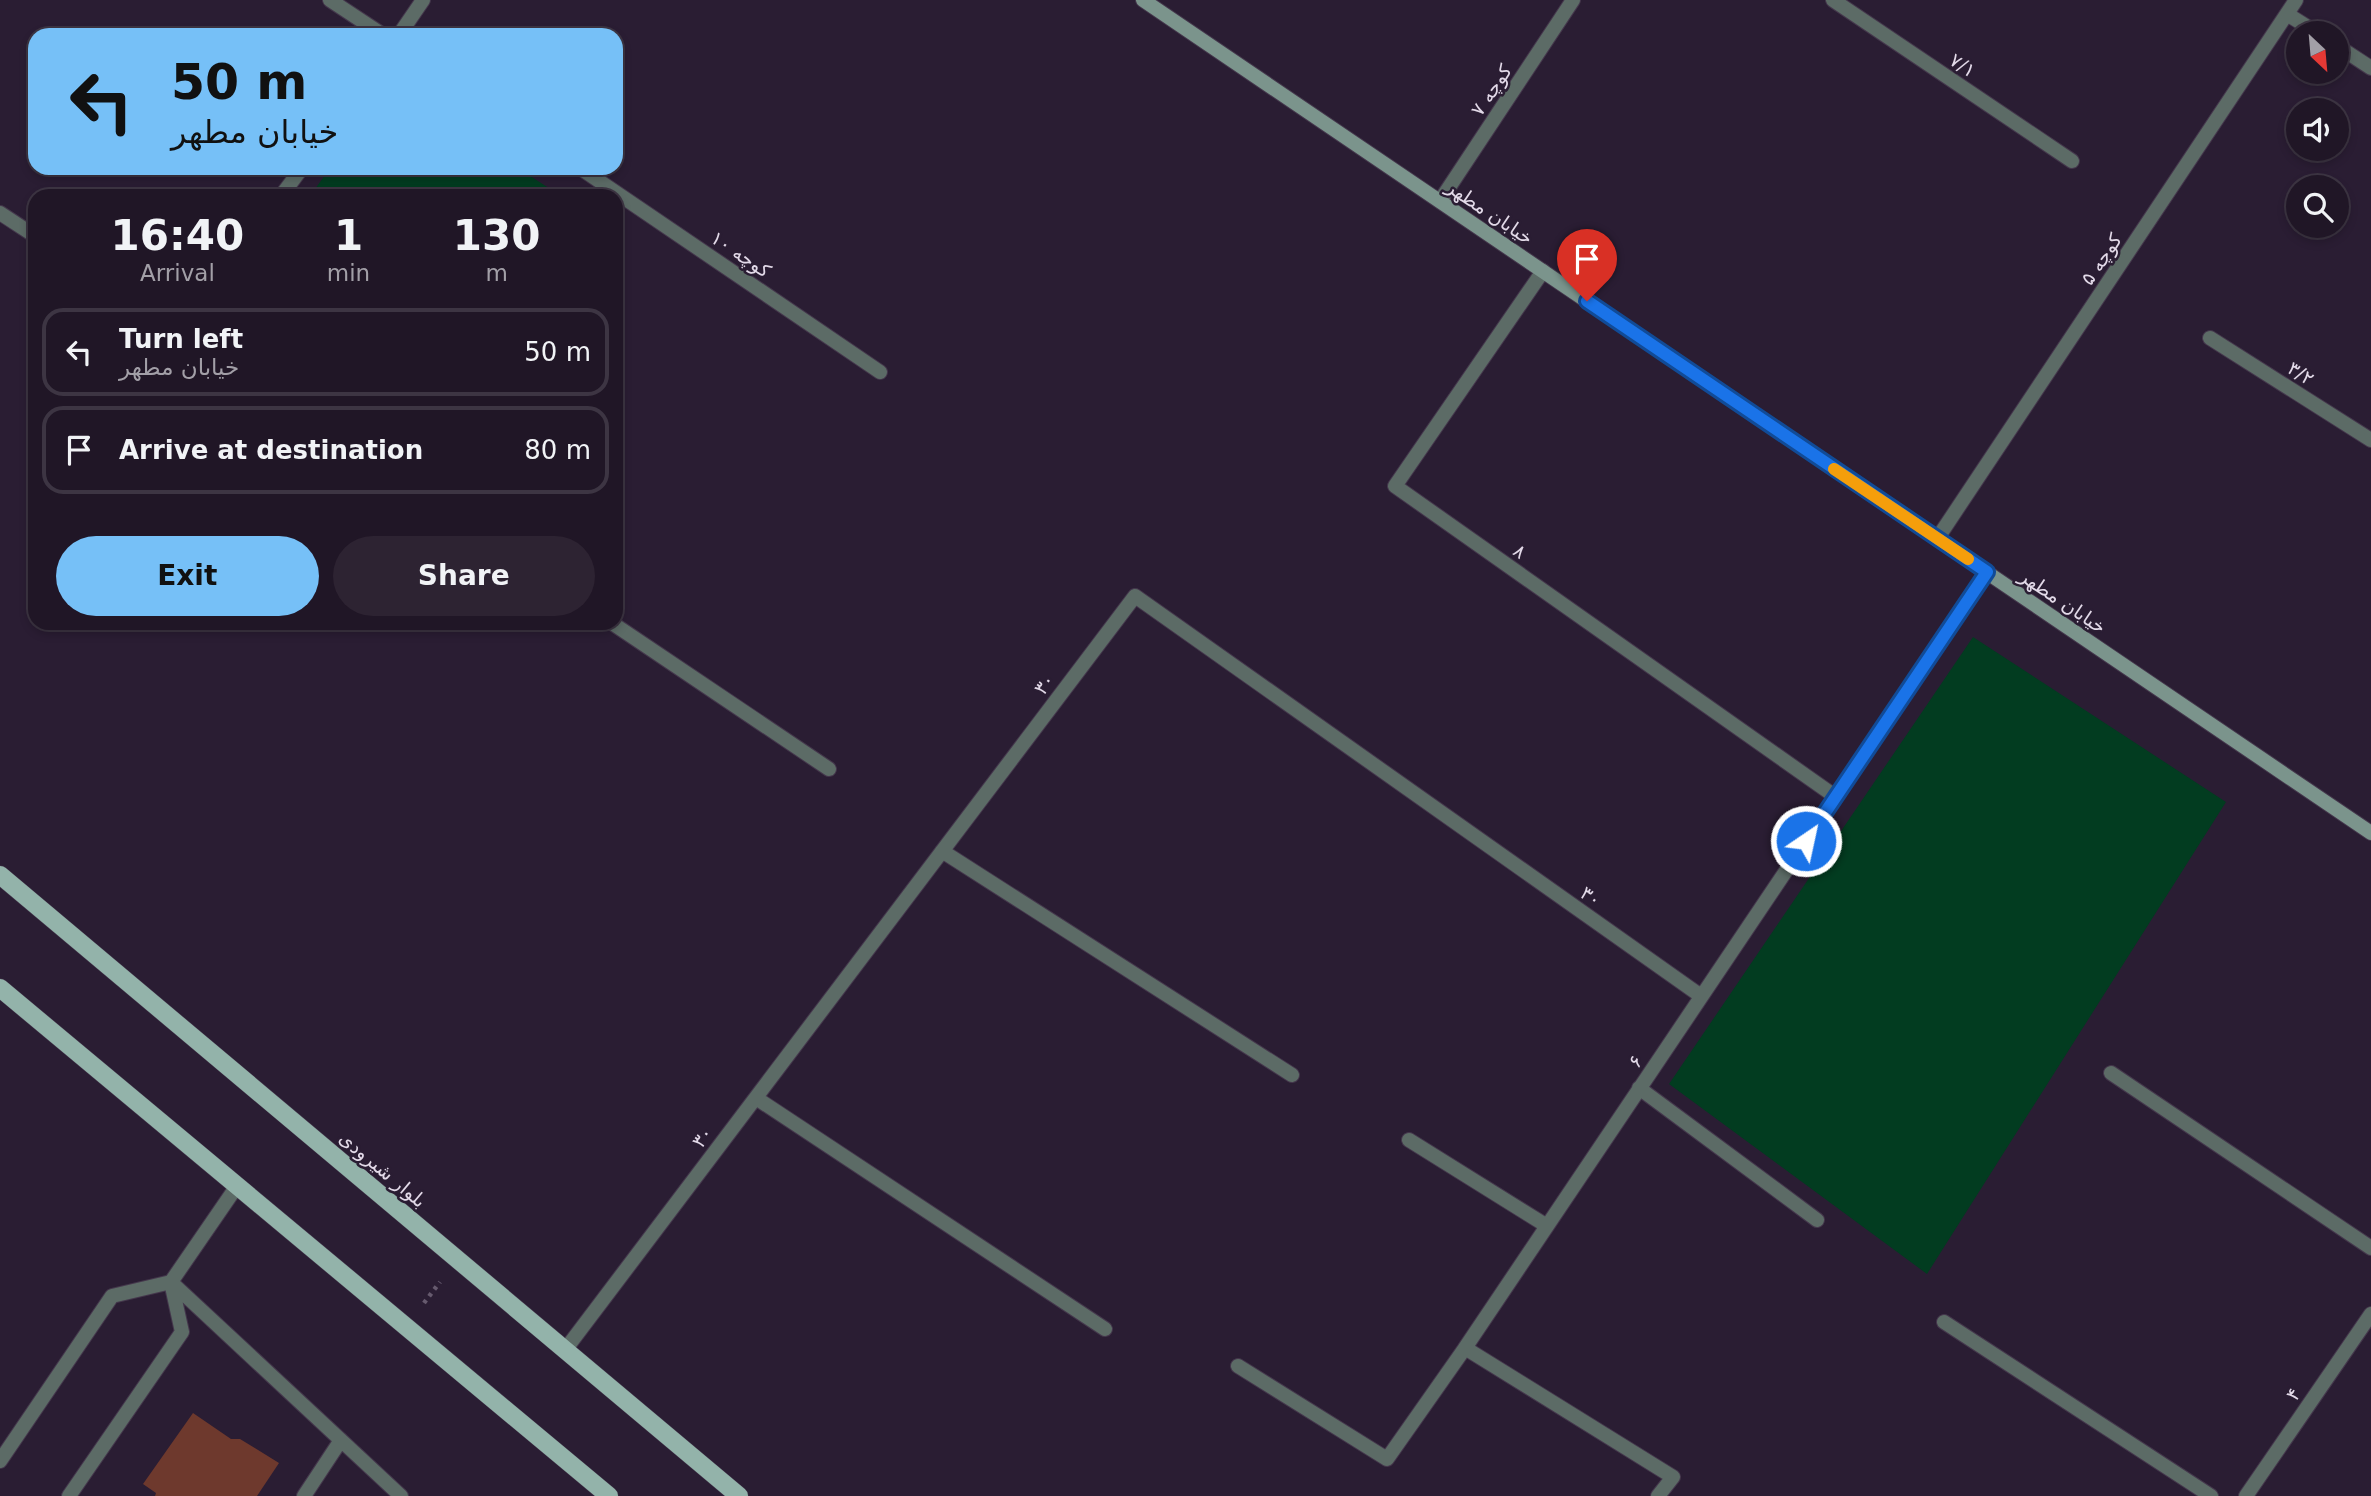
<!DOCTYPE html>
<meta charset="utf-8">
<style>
:root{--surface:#201626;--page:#2d2332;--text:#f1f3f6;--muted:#a29fa7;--line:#3d3543;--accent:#76c0f7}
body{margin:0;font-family:"DejaVu Sans","Noto Naskh Arabic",sans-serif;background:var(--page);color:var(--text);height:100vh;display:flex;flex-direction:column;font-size:26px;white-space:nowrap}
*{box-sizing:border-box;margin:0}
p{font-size:23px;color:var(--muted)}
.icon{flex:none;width:38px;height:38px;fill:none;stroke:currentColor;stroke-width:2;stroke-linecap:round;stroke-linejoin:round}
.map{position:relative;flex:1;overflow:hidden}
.details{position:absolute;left:28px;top:189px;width:595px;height:441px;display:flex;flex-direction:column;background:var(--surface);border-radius:21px;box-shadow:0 4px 10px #0003,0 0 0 2px var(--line)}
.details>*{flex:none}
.top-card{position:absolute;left:28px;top:28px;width:595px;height:147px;border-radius:21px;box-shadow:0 4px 10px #0003,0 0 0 2px var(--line);background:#76c0f7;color:#111;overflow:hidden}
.needle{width:46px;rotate:154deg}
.buttons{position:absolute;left:2286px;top:21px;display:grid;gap:14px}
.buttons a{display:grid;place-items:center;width:63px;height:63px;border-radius:50%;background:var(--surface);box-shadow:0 4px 10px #0003,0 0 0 2px var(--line);font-size:35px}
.pin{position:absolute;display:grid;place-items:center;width:60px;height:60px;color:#fff;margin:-72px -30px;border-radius:50% 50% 50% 0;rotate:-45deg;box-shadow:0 0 7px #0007}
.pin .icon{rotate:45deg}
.me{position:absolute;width:77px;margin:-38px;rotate:34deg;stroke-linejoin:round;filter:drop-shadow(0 0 5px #0008)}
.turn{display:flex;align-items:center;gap:24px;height:147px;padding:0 28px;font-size:32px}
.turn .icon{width:91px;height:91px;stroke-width:2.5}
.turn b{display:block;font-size:49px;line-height:60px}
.eta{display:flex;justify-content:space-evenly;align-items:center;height:119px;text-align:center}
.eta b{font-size:42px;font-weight:800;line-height:49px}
.primary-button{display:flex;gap:14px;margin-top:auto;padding:14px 28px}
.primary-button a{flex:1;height:80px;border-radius:42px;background:var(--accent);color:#111;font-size:28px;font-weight:800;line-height:80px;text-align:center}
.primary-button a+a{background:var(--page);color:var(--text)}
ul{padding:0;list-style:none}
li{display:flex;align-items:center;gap:21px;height:88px;margin:0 14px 10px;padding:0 14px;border:4px solid var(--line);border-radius:21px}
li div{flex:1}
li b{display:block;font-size:26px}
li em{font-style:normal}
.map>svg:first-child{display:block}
.green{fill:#023c20}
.building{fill:#6e392d}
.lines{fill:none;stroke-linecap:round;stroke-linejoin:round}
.street-casing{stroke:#44374c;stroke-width:16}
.secondary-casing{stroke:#44374c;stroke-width:16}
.primary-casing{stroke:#44374c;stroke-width:19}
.path{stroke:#665a6e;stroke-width:4.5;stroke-dasharray:3.5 5;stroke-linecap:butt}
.street{stroke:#5c6b66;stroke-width:14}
.secondary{stroke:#7b948c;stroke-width:14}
.primary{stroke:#93b3aa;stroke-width:18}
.route-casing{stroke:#114b97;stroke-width:18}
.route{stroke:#1a73e8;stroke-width:12}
.slow{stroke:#f59e0b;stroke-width:12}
.labels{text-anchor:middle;stroke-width:5;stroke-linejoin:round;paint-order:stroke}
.street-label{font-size:19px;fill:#e3dae9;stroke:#2a1d33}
</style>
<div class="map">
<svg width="2371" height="1496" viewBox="0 0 2371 1496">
<rect width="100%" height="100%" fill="#2a1d33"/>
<path class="green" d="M330,168H518L561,196H310Z
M1973,637L2226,802L1927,1274L1669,1084Z"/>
<path class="building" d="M193,1413L231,1439H240L279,1463L257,1496H155L156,1493L143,1484Z"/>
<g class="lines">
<g class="street-casing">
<path id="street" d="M330,0L383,35
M1833,0L2072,161
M2287,14L2317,33
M399,35L423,0
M2336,45L2371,68
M580,168L880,372
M281,196L302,168
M1440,201L1573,0
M0,213L35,236
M1543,271L1395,486L1836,797
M2210,338L2371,440
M1937,539L2296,0
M612,623L829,769
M942,851L1292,1075
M2111,1073L2371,1248
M1639,1088L1817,1220
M756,1098L1105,1329
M1409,1140L1547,1226
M237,1186L171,1282L401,1496
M1944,1322L2211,1496
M565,1350L1135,596L1701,996
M1238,1366L1387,1459L1465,1348
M0,1461L112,1296L171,1282L182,1332L69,1496
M304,1496L341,1440
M1658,1496L1673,1477L1465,1348L1987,572
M2246,1496L2371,1314"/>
</g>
<g class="secondary-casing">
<path id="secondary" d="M1143,0L2371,833"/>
</g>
<g class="primary-casing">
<path id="primary" d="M0,875L739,1496
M0,988L609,1496"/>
</g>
<path class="path" d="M424,1303L440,1282"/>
<use href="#street" class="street"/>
<use href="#secondary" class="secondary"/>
<use href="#primary" class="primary"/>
</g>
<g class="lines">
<g class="route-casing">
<path id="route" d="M1587,301L1987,572L1806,841"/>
</g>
<use href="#route" class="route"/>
<path class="slow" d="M1834,469L1968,559"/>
</g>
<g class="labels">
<g class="street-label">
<text transform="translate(1963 65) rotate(34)" y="7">۷/۱</text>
<text transform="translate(1491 90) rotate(-56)" y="7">کوچه ۷</text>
<text transform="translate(1490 212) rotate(34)" y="7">خیابان مطهر</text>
<text transform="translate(741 254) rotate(34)" y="7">کوچه ۱۰</text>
<text transform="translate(2101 259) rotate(-56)" y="7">کوچه ۵</text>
<text transform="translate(2301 373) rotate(32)" y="7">۳/۲</text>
<text transform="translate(1520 551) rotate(35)" y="7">۸</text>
<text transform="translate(2063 601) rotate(34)" y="7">خیابان مطهر</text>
<text transform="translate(1044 684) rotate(-53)" y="7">۳۰</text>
<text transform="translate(1591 896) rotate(35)" y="7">۳۰</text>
<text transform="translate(1635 1061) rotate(-56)" y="7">۶</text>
<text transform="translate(702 1137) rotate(-53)" y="7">۳۰</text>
<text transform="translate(383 1169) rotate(40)" y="7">بلوار شیرودی</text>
<text transform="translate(2293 1394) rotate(-55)" y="7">۴</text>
</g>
</g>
</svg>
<div class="buttons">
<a><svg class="needle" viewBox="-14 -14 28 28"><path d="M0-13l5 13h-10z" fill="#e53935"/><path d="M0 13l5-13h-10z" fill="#a29fa7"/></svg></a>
<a><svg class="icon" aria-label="sound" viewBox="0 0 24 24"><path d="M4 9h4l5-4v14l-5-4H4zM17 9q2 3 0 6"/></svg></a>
<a><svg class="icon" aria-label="search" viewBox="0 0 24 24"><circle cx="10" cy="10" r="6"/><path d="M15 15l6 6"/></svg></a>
</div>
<div class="pin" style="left:1587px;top:301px;background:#d93025"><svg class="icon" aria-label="arrive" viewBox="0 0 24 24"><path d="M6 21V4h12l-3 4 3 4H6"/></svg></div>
<svg class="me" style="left:1806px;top:841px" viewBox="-20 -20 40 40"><circle r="17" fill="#1a73e8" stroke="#fff" stroke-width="3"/><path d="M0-11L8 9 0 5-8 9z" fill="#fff"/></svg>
<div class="top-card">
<div class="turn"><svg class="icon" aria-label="left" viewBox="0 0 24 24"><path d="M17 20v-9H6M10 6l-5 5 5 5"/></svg><div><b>50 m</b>خیابان مطهر</div></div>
</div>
<section class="details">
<div class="eta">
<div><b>16:40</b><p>Arrival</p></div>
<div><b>1</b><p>min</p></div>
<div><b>130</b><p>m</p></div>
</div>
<ul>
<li><svg class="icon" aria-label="left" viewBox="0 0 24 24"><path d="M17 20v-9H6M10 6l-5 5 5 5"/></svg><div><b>Turn left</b><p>خیابان مطهر</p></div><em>50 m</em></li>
<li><svg class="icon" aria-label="arrive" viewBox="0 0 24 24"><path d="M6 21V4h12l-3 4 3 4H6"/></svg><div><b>Arrive at destination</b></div><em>80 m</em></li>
</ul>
<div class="primary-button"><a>Exit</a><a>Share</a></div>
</section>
</div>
